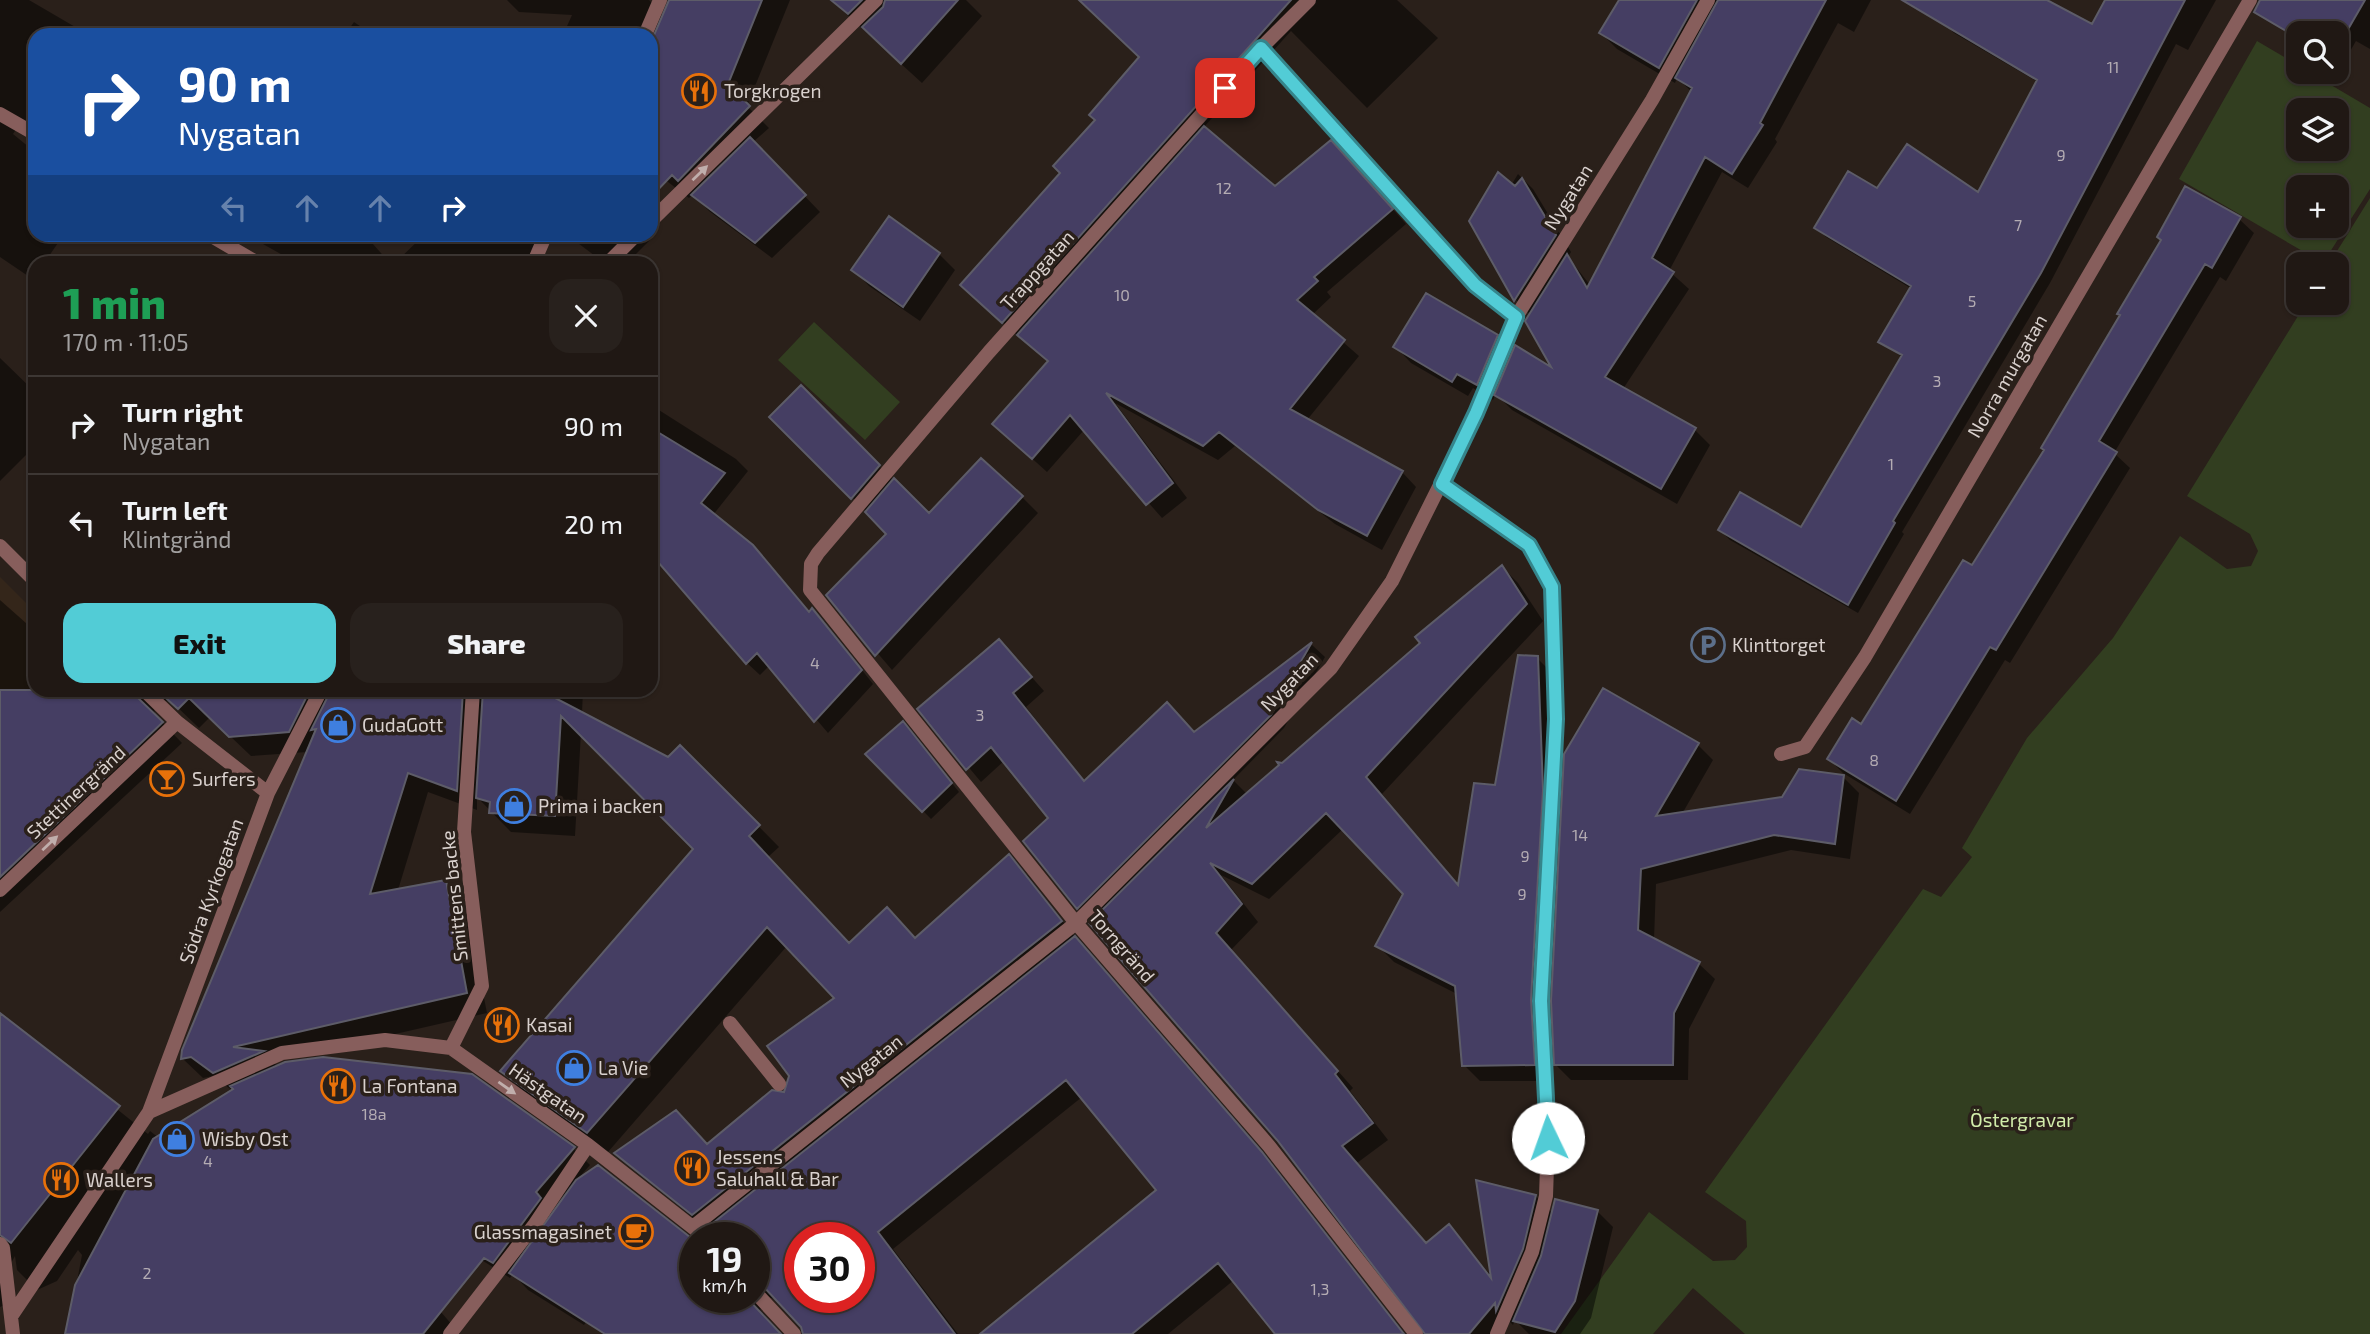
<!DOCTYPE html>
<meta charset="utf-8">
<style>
:root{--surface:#201814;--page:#28211d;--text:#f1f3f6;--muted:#a2a0a0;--line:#3d3734;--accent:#52ccd6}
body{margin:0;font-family:"Exo 2",sans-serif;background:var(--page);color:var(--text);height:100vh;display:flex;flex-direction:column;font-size:26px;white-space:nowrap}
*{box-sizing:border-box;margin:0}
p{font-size:23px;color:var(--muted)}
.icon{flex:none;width:38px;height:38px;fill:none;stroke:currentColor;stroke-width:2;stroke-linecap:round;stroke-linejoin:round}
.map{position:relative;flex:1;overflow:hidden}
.drawer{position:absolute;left:28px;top:256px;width:630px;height:441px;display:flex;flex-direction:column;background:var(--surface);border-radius:21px;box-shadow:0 2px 5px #0004,0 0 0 2px var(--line)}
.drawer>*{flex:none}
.banner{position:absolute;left:28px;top:28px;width:630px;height:214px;border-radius:21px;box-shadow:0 2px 5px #0004,0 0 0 2px var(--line);background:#1a4fa0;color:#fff;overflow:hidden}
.tools{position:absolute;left:2286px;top:21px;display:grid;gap:14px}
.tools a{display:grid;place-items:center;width:63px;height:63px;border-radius:14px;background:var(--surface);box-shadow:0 2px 5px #0004,0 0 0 2px var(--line);font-size:35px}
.speed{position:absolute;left:679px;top:1222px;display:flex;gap:14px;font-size:35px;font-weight:700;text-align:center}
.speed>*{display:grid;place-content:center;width:91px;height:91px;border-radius:50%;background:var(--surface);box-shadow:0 2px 5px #0004,0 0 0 2px var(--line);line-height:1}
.speed small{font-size:18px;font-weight:400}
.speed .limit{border:10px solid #d22;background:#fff;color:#111}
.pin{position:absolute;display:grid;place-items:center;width:60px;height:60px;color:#fff;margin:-30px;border-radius:14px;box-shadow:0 4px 10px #0006}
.me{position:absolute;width:77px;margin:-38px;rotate:357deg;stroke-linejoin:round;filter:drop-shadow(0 0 5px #0008)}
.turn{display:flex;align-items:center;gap:24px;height:147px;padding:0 35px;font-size:32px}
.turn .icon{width:91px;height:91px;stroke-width:2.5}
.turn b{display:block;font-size:49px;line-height:60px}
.lanes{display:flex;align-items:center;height:66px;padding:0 35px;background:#0003;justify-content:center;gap:35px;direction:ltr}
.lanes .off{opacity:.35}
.round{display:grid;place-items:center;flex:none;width:74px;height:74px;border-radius:21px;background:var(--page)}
.summary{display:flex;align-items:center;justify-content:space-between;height:119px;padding:0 35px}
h1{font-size:42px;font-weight:800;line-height:52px;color:#1e9e55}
.cta{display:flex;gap:14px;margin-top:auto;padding:14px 35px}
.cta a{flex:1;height:80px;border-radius:21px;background:var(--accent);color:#111;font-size:28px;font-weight:800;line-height:80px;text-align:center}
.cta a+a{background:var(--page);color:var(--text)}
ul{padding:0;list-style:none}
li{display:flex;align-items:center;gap:21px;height:98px;padding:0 35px;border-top:2px solid var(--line)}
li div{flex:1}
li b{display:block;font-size:26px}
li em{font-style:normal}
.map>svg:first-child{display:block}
.education{fill:#34261a}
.green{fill:#323e20;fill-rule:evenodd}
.shadow{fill:#0007;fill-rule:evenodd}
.building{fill:#453e63;stroke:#5d5c68;stroke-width:2;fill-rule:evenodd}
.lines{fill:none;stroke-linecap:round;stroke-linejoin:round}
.lane{stroke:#875e5c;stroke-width:14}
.street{stroke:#875e5c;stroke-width:14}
.oneway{fill:#c0aeac}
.route-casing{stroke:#35858b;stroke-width:18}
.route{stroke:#52ccd6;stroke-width:12}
.labels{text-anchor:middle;stroke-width:7;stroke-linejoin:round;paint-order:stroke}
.number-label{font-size:16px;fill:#b4acb3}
.poi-label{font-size:19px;fill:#d9d1ce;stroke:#2a201a;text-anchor:start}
.street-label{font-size:19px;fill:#d9d1ce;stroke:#2a201a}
.park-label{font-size:19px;fill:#d2edab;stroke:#2a201a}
</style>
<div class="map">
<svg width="2370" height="1334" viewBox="0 0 2370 1334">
<rect width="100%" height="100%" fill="#2a201a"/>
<path class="education" d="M0,577L35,612V690H112L153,731L0,877Z"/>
<path class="green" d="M2257,41L2298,65V72H2309L2370,108V189L2323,263L2179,179ZM2298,110H2336V149H2298ZM2298,187H2336V226H2298Z
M2370,198V1334H1745L1693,1288L1653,1334H1561L1649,1212L1713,1261L1735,1260L1747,1247L1746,1221L1705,1192L1923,889L1941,897L1972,857L1962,848L2027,738L2113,638L2180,536L2227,569L2251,566L2258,551L2250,534L2187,496L2306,303H2336V264H2329Z
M814,322L900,402L865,440L778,360Z"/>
<path class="shadow" d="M0,0H29L89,35H35V132L17,128L13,134L35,152V234H64L45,262H35L34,280L0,257Z
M507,0H649L665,16L708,0H790L747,106L769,128L753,142L820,212L772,258L709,211L693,194L689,198L651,169V35H563L572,15L519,12Z
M831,0H966L982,16L922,83Z
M1082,0H1397L1438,38L1367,108L1291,31L1203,128L1275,189L1345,156L1406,224L1327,292L1331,297L1312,315L1359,356L1307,420L1402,472L1416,487L1382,550L1335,524L1235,446L1218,460L1115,403L1187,498L1162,518L1084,430L1047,472L994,424L1049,362L976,299L1141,57Z
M1621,0H1871L1854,32L1838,23L1775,139L1777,142L1748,188L1722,172L1669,271L1689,289L1623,389L1695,430L1710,445L1677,504L1512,410L1496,394L1493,400L1473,388L1468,396L1411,363L1396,347L1497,337L1513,353L1556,371L1531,315L1516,300L1480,237L1518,174L1533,189L1571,252L1568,257L1590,285L1692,92L1677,78L1675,83L1617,49L1601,33Z
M1958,0H2043L2093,26L2107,0H2216L2188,50L2176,44L2050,283L1902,532L1904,534L1858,613L1730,540L1720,530L1802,529L1903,358L1881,341L1912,289L1826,237L1816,227L1877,191L1978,195L2038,82L1954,33L1944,23Z
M2268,0H2370V49L2356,41L2342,65L2336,62V33H2298V39L2260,14Z
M354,22L373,35H345Z
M2239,219L2254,233L2226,281L2220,277L2114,453L2130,468L2010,663L2005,660L1910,814L1843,773L1829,759L1862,726L1973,567Z
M245,234H364L389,262H295Z
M425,234H552L542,262H396Z
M566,234H647L651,239L628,262H603Z
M939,254L955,270L920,321L869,286L854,270Z
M0,358L35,392V446L0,481Z
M801,388L929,516L1022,497L1038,513L892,670L828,595L889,534L772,417Z
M651,405L736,459L748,471L713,515L765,559L810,613L812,611L825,623L873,684L828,733L770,665L760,675L747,663L651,551Z
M1502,567L1518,583L1543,621L1382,794L1459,886L1496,787L1537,658L1553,674L1558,808L1547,1018L1550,1081H1480L1464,1065L1457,994L1394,962L1378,946L1405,893L1343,829L1269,899L1221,875L1258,922L1231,950L1353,1088L1350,1091L1388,1140L1357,1163L1427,1244L1449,1226L1493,1278L1536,1196L1553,1214L1597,1211L1613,1227L1591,1318L1580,1334H1529L1515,1320L1513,1325L1509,1321L1499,1334H1426L1278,1139L1078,907L1050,819L1004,761L981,782L920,709L1012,655L1044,691L1026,707L1085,782L1194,734L1312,645L1325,657L1284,728L1233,780L1247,794L1423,643Z
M0,600L35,631V690H583L582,713L668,759L680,747L779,847L768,857L849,945L917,940L1008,856L1028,876L1080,944L1278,1171L1405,1334H1276L1234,1280L1168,1334H983L1158,1190L1082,1097L893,1249L958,1334H803V1327L778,1300L768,1297L760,1310L781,1334H603L586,1322L584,1325L528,1290L513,1274L510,1278L292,1140L460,1334H67L82,1255L78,1250L57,1281L37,1290L17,1270L15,1256L10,1265L16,1300L0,1307V1015L148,1134L150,1131L159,1138L233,1091L213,1076L203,1078L183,1059L307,752L251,756L210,717L199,728L172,702L161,700L154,708L155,715L182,743L0,912ZM581,733L695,849L502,1070L522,1090L608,1152L787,946L836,999L786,1094L708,1145L617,1154L716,1237H754V1297H695L577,1180L590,1165L574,1149L471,1076L278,1067L273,1062L487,1013L465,902L445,882L398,890L428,792L477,810V797L511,832L575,836ZM566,1192L568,1194L554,1213L551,1210ZM800,1237H859V1297H800Z
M910,731L959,792L931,819L868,754Z
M1698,745L1713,760L1682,814L1783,798L1843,777L1859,793L1850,859L1791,850L1656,884L1654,940L1699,964L1715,979L1689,1029L1688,1080H1571L1556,1065L1565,755Z"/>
<path class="building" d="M669,0H762L728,84L750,106L678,181L672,175L651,197V42Z
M831,0H862L848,14Z
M885,0H958L901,64L862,27L883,7Z
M1079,0H1291L1002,323L960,285L1060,173L1053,166L1095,120L1089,115L1139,57Z
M1619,0H1697L1659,68L1599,33Z
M1718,0H1826L1760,123L1763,125L1732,174L1705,157L1652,258L1674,272L1605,377L1696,428L1661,489L1494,395L1515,345L1551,367L1525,321L1567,254L1587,288L1692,88L1675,78Z
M1902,0H2047L2092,24L2105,0H2185L2041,273L1893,521L1895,523L1848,605L1718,530L1740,492L1801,527L1902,355L1878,342L1911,286L1814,228L1848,171L1877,188L1907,144L1978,192L2037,80Z
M2260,0H2365L2336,50V33H2298V38L2254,12Z
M1204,126L1275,186L1331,140L1393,209L1314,277L1318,281L1297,300L1345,340L1290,409L1403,471L1367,536L1318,510L1219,432L1203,446L1106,393L1173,483L1146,505L1070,415L1032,459L992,424L1048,361L1017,335Z
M750,137L806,195L755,243L691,195Z
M1498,172L1515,186L1522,178L1556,235L1514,301L1469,221Z
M2185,186L2241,217L2212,268L2205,264L2099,441L2117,452L1996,650L1990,647L1896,801L1827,759L1852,718L1861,724L1963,560L1972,565L2044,450L2041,448L2120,315L2117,314L2161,240L2157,237Z
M889,216L940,253L903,307L851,270Z
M1426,293L1498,335L1477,385L1457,374L1452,382L1393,347Z
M801,385L880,465L851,499L769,417Z
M651,428L725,473L701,503L753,545L809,612L812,608L862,670L814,722L757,653L746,664L651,554Z
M981,458L1023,496L875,656L826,595L886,534L865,512L894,478L929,513Z
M1502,565L1527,604L1366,777L1458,885L1474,783L1495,785L1518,655L1538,656L1543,790L1531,1000L1535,1065L1462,1066L1455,986L1375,946L1403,894L1326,813L1252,884L1210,863L1242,904L1216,933L1338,1071L1335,1074L1373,1123L1342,1146L1426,1243L1449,1224L1491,1278L1476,1180L1536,1195L1523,1249L1496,1311L1495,1303L1469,1334H1425L1277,1140L1089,923L1234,779L1206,828L1279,765L1277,762L1282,763L1420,643L1415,637Z
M999,639L1032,677L1013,693L1084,781L1167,702L1194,732L1312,642L1271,715L1077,909L1023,841L1048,818L991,747L966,770L917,709Z
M1603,688L1699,743L1656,816L1782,797L1799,769L1844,775L1835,844L1774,835L1641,869L1638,930L1700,962L1674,1013L1673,1065H1554L1551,1001L1564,754Z
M0,690H135L137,697L163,722L0,877Z
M157,690H310L289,732L229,737L189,698L178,709Z
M331,690H463L457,791L408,773L370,894L446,880L467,993L233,1047L264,1051L213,1073L191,1057L181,1059L182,1050L316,729L311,730Z
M483,690H540L668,757L680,745L760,825L749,836L849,943L887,907L915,938L1009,854L1062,921L692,1215L614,1153L676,1110L707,1144L772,1090L784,1092L789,1076L767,1046L834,998L767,927L587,1133L500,1071L693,849L561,716L555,816L489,813L490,802L476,798Z
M903,721L952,783L922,812L865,754Z
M1075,936L1262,1152L1404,1334H1275L1218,1263L1132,1334H980L1156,1190L1066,1080L878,1232L955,1334H803L801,1327L761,1284L754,1282V1237H714L708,1227ZM800,1237H859V1297H800Z
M0,1013L120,1106L11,1243L0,1235Z
M323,1057L472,1074L575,1147L536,1192L541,1198L493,1263L484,1258L423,1334H65L75,1285L153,1139L233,1089L230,1086L285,1062Z
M598,1165L695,1241V1297H746L781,1334H605L509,1273L576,1180Z
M1555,1199L1598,1210L1575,1301L1555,1332L1513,1321L1541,1256Z"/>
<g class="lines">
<path class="lane" d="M730,1023L779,1084"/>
<path class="street" d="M1309,0L1261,48L989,352L818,553L811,564L810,590L1076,923L1269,1146L1416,1334
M645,35L660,0
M1261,48L1475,285L1516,317
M0,114L35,134
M651,221L876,0
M208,234L256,262
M534,262L546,234
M609,262L637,234
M1442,484L1529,546L1552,587L1556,719L1541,1001L1548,1138L1546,1196L1532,1252L1497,1334
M0,546L35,581
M144,690L177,722L268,793
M1781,754L1805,747L1865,657L2250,0
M0,890L177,722
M451,1048L482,986L464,832L473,690
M149,1112L282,1053L385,1040L451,1048L588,1145L705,1237
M694,1226L1076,923L1331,668L1392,581L1476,413L1516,317L1652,100L1708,0
M0,1244L3,1248L13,1334
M754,1291L794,1334
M12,1315L149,1112L268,793L321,690
M450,1334L535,1224L588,1145"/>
</g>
<defs><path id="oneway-solid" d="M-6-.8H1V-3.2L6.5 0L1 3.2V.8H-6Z" transform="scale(1.75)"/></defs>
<g class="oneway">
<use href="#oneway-solid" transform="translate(700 173) rotate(-44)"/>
<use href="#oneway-solid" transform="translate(50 843) rotate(-43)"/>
<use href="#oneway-solid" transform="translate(507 1088) rotate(35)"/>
</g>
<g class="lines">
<g class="route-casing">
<path id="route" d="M1225,88L1261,48L1475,285L1516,317L1476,413L1442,484L1529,545L1552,587L1556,719L1541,1001L1548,1138"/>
</g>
<use href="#route" class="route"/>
</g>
<defs>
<g id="restaurant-ring" transform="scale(1.75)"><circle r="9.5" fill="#2a201a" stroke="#e8710a" stroke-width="1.5"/><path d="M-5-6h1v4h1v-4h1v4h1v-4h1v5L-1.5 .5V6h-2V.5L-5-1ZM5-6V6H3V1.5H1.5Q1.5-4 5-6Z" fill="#e8710a"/></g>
<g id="parking-ring" transform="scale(1.75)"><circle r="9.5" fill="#2a201a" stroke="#5c6f8a" stroke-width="1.5"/><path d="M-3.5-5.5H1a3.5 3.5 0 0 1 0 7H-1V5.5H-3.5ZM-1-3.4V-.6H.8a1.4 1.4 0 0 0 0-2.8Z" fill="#5c6f8a"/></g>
<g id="shop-ring" transform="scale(1.75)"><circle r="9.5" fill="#2a201a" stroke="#3f7fe0" stroke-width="1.5"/><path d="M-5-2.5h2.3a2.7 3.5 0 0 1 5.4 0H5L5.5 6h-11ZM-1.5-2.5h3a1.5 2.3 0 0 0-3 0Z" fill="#3f7fe0"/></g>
<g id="bar-ring" transform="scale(1.75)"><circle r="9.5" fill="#2a201a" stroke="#e8710a" stroke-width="1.5"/><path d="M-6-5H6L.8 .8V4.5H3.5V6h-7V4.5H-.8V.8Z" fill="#e8710a"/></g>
<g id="cafe-ring" transform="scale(1.75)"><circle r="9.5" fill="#2a201a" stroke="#e8710a" stroke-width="1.5"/><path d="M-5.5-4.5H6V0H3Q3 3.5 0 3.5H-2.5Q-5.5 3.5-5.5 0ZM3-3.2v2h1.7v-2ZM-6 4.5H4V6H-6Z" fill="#e8710a"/></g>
</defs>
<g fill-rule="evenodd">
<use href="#restaurant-ring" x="699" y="91"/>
<use href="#parking-ring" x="1708" y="645"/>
<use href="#shop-ring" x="338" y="725"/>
<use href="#bar-ring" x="167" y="779"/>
<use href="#shop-ring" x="514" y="806"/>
<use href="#restaurant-ring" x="502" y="1025"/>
<use href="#shop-ring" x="574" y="1068"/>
<use href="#restaurant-ring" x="338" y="1086"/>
<use href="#shop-ring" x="177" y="1139"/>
<use href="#restaurant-ring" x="692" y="1168"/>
<use href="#restaurant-ring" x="61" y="1180"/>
<use href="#cafe-ring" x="636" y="1232"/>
</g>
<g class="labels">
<g class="number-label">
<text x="2113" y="73">11</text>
<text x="2061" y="161">9</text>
<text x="1224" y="194">12</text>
<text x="2018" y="231">7</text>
<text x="1122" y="301">10</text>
<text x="1972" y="307">5</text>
<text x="1937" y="387">3</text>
<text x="1891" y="470">1</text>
<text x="815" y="669">4</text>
<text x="980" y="721">3</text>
<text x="1874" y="766">8</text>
<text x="1580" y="841">14</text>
<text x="1525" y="862">9</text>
<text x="1522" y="900">9</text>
<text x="374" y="1120">18a</text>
<text x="208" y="1167">4</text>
<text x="147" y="1279">2</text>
<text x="1320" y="1295">1,3</text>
</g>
<g class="poi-label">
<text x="724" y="98">Torgkrogen</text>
<text x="1732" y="652">Klinttorget</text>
<text x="362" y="732">GudaGott</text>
<text x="192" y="786">Surfers</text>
<text x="538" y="813">Prima i backen</text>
<text x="526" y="1032">Kasai</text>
<text x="598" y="1075">La Vie</text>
<text x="362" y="1093">La Fontana</text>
<text x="202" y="1146">Wisby Ost</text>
<text x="716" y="1164">Jessens<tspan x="716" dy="22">Saluhall &amp; Bar</tspan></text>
<text x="86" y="1187">Wallers</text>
<text x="612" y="1239" text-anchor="end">Glassmagasinet</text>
</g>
<g class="street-label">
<text transform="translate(1568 197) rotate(-58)" y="7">Nygatan</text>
<text transform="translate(1037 270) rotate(-48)" y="7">Trappgatan</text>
<text transform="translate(2007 376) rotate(-60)" y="7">Norra murgatan</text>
<text transform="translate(1289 682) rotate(-46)" y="7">Nygatan</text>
<text transform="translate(76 792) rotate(-43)" y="7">Stettinergränd</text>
<text transform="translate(211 891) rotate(-70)" y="7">Södra Kyrkogatan</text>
<text transform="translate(454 896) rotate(-96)" y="7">Smittens backe</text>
<text transform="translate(1122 946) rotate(49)" y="7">Torngränd</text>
<text transform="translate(871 1061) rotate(-38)" y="7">Nygatan</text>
<text transform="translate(548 1093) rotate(35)" y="7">Hästgatan</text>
</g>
<g class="park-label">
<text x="2022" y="1127">Östergravar</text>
</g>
</g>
</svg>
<div class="tools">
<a><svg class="icon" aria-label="search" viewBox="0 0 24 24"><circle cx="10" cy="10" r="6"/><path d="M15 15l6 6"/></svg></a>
<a><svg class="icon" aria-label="layers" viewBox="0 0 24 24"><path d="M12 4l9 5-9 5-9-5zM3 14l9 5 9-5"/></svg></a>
<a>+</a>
<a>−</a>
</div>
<div class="speed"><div>19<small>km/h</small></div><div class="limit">30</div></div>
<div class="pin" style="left:1225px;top:88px;background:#d93025"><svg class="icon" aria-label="arrive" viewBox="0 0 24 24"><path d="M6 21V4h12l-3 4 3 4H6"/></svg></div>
<svg class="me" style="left:1548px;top:1138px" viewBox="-20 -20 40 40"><circle r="19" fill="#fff"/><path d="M0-13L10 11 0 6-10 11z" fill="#52ccd6"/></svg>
<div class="banner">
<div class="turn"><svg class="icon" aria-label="right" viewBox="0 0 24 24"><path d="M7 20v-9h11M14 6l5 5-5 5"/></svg><div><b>90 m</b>Nygatan</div></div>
<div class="lanes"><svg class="icon off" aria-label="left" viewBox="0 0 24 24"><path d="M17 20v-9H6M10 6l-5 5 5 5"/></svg><svg class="icon off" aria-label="ahead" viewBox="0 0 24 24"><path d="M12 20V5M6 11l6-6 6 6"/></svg><svg class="icon off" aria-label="ahead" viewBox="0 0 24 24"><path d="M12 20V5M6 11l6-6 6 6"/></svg><svg class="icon" aria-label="right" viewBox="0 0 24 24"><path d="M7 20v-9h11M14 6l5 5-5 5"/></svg></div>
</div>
<section class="drawer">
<div class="summary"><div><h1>1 min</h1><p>170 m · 11:05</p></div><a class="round"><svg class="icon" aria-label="close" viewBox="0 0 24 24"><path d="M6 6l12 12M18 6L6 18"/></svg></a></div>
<ul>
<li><svg class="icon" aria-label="right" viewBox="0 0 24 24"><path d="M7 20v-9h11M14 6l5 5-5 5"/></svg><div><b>Turn right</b><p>Nygatan</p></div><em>90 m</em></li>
<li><svg class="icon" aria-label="left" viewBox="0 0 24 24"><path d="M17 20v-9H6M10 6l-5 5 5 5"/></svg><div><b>Turn left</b><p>Klintgränd</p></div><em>20 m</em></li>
</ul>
<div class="cta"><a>Exit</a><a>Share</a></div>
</section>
</div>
